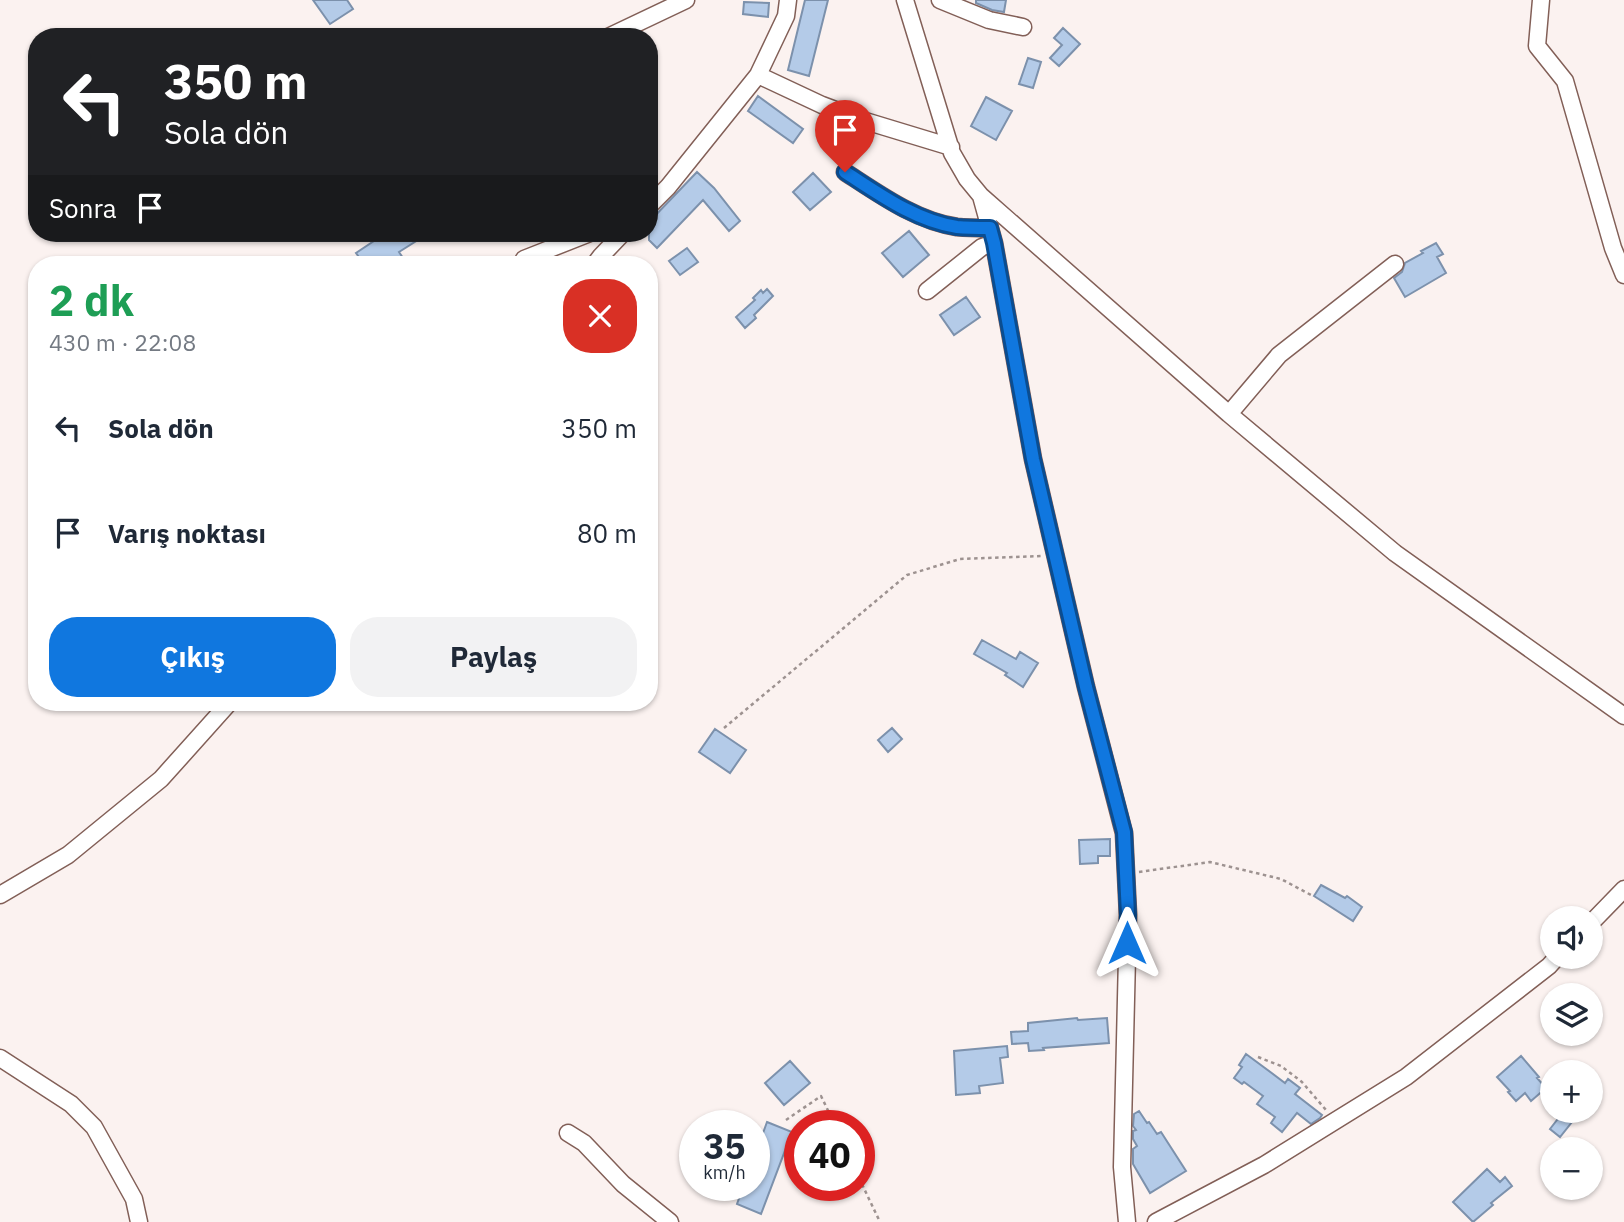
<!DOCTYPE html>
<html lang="tr">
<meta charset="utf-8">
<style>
:root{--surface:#fff;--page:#f2f2f3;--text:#1f2937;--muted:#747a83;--accent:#1077df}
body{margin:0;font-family:"IBM Plex Sans",sans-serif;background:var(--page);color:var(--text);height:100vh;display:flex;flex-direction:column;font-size:26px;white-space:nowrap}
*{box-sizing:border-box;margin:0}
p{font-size:23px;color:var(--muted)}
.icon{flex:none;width:38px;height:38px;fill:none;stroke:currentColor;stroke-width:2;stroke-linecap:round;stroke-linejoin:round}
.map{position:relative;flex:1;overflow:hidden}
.side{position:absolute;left:28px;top:256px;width:630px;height:455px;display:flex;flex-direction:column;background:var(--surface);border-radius:28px;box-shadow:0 2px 5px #0004}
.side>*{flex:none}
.hud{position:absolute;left:28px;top:28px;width:630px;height:214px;border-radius:28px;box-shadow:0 2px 5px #0004;background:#202124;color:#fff;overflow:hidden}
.controls{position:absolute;left:1540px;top:906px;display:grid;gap:14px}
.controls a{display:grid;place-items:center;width:63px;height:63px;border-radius:50%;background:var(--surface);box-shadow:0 2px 5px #0004;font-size:35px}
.speed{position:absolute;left:679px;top:1110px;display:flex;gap:14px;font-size:35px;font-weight:700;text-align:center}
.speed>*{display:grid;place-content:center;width:91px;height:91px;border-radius:50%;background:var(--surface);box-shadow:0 2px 5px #0004;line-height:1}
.speed small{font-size:18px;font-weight:400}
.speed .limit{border:10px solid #d22;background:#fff;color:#111}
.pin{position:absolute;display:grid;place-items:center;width:60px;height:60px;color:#fff;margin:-72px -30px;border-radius:50% 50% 50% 0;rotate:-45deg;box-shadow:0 0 7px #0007}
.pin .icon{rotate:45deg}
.me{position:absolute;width:77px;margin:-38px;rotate:0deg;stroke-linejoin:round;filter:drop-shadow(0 0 5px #0008)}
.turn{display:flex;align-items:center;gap:24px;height:147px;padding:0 21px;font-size:32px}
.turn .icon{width:91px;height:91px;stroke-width:2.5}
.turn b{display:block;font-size:49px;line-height:60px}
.then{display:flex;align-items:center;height:66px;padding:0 21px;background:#0003;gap:14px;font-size:26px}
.round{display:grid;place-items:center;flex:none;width:74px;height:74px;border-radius:28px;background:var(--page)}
.head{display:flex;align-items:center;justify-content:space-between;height:119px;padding:0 21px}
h1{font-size:42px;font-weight:700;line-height:52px;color:#1e9e55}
.primary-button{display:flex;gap:14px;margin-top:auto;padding:14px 21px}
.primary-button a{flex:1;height:80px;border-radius:28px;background:var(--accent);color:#fff;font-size:28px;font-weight:700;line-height:80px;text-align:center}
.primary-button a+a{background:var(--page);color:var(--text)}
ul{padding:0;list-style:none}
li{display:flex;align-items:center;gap:21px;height:105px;padding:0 21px}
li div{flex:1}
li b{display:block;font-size:26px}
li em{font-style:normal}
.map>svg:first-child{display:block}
.building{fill:#b4cbe8;stroke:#7c91ac;stroke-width:2}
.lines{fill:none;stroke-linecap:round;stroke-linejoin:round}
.minor-casing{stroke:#825f57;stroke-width:19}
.path{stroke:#9d9290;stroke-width:2.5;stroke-dasharray:3.5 3.5;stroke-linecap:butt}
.minor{stroke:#fff;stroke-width:16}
.route-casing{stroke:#0a4d91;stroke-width:18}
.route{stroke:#1077df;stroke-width:12}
</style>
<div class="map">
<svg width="1624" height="1222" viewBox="0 0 1624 1222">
<rect width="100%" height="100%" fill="#fbf2f0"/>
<path class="building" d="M313,0H347L353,9L330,24Z
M805,0H828L809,76L788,70Z
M976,0H1006L1004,12L992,10L976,3Z
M744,2L769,3L768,17L743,14Z
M1063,28L1080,44L1059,66L1050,58L1062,45L1054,38Z
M1028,58L1041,62L1033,88L1019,84Z
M758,96L803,129L793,143L748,111Z
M986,97L1012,111L996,140L971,126Z
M697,172L714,188L740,221L729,231L703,200L657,248L649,240V222Z
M813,173L831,192L810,210L793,192Z
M909,231L929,255L903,277L882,253Z
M386,233H429L399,252L407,264H364L356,253Z
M1436,243L1443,254L1437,257L1446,273L1405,297L1394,278L1402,272L1405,263L1423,253L1421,251Z
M687,248L698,262L680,275L669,261Z
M767,289L773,296L754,315L756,318L745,328L736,317L755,300L753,298L761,290L763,293Z
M966,297L980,317L954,335L940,315Z
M982,640L1016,659L1020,652L1038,663L1023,687L1005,675L1007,673L974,654Z
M892,728L902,739L888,752L878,740Z
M715,729L746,750L730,773L699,752Z
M1110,839V856H1098V863L1080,864L1079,840Z
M1321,885L1345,898L1347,896L1362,907L1353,921L1314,896Z
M1077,1018L1078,1020L1107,1018L1109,1043L1043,1048L1044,1050L1029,1051L1028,1043L1012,1044L1011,1032L1028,1031V1023Z
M1007,1046L1008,1057L1000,1058L1003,1083L979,1086L980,1093L956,1095L954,1051Z
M1246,1054L1285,1083L1288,1079L1300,1088L1295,1094L1322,1115L1320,1118L1311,1124L1297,1113L1282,1132L1271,1123L1275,1117L1257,1104L1263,1096L1244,1082L1242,1084L1234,1078L1242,1067L1239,1065Z
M1521,1056L1539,1077L1537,1078L1546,1088L1531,1101L1525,1093L1516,1101L1508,1092L1510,1091L1497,1077Z
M790,1061L810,1083L784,1105L765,1083Z
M1139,1111L1147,1123L1149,1122L1157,1134L1161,1132L1186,1171L1150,1193L1133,1164V1149L1137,1146L1133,1139V1131L1136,1130L1133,1126L1134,1114Z
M1564,1111H1568L1576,1117L1560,1137L1550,1129Z
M767,1122L792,1132L761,1214L737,1204L744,1185H754V1158Z
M1487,1169L1500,1182L1505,1177L1512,1186L1491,1203L1493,1205L1473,1222L1453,1202Z"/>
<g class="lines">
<g class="minor-casing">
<path id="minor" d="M905,0L952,153L967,179L981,196L1229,414L1395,553L1624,716
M940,0L989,20L1023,27
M1541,0L1537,46L1565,81L1613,248L1624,275
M608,37L686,0
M758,75L822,105L862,120L951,147
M845,172C879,194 916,221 957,227C968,228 979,228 990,228
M981,196L994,243L1033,459L1086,687L1124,833L1128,915L1122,1167L1127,1222
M649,206L668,187L758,75L786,16L788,0
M524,259L590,233
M595,264L601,256L623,233
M927,291L982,247L994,243
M1229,414L1279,355L1395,264
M0,895L68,855L161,779L230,702
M1591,923L1624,889
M0,1058L71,1104L94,1127L134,1199L139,1222
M568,1133L584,1143L623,1184L670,1222
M1156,1222L1264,1165L1406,1077L1549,966L1557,957"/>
</g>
<path class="path" d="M724,728L907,575L960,559L1041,556
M1139,872L1210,862L1281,879L1311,895
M1258,1057L1281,1066L1302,1082L1326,1110
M786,1120L821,1096L835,1125
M859,1178L880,1222"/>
<use href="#minor" class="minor"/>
</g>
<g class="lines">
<g class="route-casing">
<path id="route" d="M845,172C879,194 916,221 957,227C968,228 979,228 990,228L994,243L1033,459L1086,687L1124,832L1128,915L1127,943"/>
</g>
<use href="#route" class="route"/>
</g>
</svg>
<div class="controls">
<a><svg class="icon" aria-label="sound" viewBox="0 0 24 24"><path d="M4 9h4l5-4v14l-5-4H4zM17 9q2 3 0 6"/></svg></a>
<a><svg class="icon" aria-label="layers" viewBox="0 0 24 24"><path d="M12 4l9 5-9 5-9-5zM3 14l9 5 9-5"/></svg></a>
<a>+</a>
<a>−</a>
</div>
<div class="speed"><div>35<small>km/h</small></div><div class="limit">40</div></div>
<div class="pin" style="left:845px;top:172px;background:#d93025"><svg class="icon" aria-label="arrive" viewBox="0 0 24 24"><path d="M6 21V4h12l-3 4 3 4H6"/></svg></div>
<svg class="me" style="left:1127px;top:943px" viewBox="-20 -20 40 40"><path d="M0-17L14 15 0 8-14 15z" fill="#1077df" stroke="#fff" stroke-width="4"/></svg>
<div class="hud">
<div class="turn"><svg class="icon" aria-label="left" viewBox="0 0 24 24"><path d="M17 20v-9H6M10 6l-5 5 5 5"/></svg><div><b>350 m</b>Sola dön</div></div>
<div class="then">Sonra<svg class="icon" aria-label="arrive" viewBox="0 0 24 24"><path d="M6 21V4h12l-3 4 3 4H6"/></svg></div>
</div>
<section class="side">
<div class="head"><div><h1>2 dk</h1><p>430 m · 22:08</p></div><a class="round" style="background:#d93025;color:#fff"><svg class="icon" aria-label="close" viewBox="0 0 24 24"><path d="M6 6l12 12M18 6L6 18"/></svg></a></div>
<ul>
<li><svg class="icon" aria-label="left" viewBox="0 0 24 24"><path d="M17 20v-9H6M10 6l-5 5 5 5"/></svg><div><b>Sola dön</b></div><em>350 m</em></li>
<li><svg class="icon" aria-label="arrive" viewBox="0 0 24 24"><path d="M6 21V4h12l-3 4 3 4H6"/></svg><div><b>Varış noktası</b></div><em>80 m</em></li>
</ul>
<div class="primary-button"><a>Çıkış</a><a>Paylaş</a></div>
</section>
</div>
